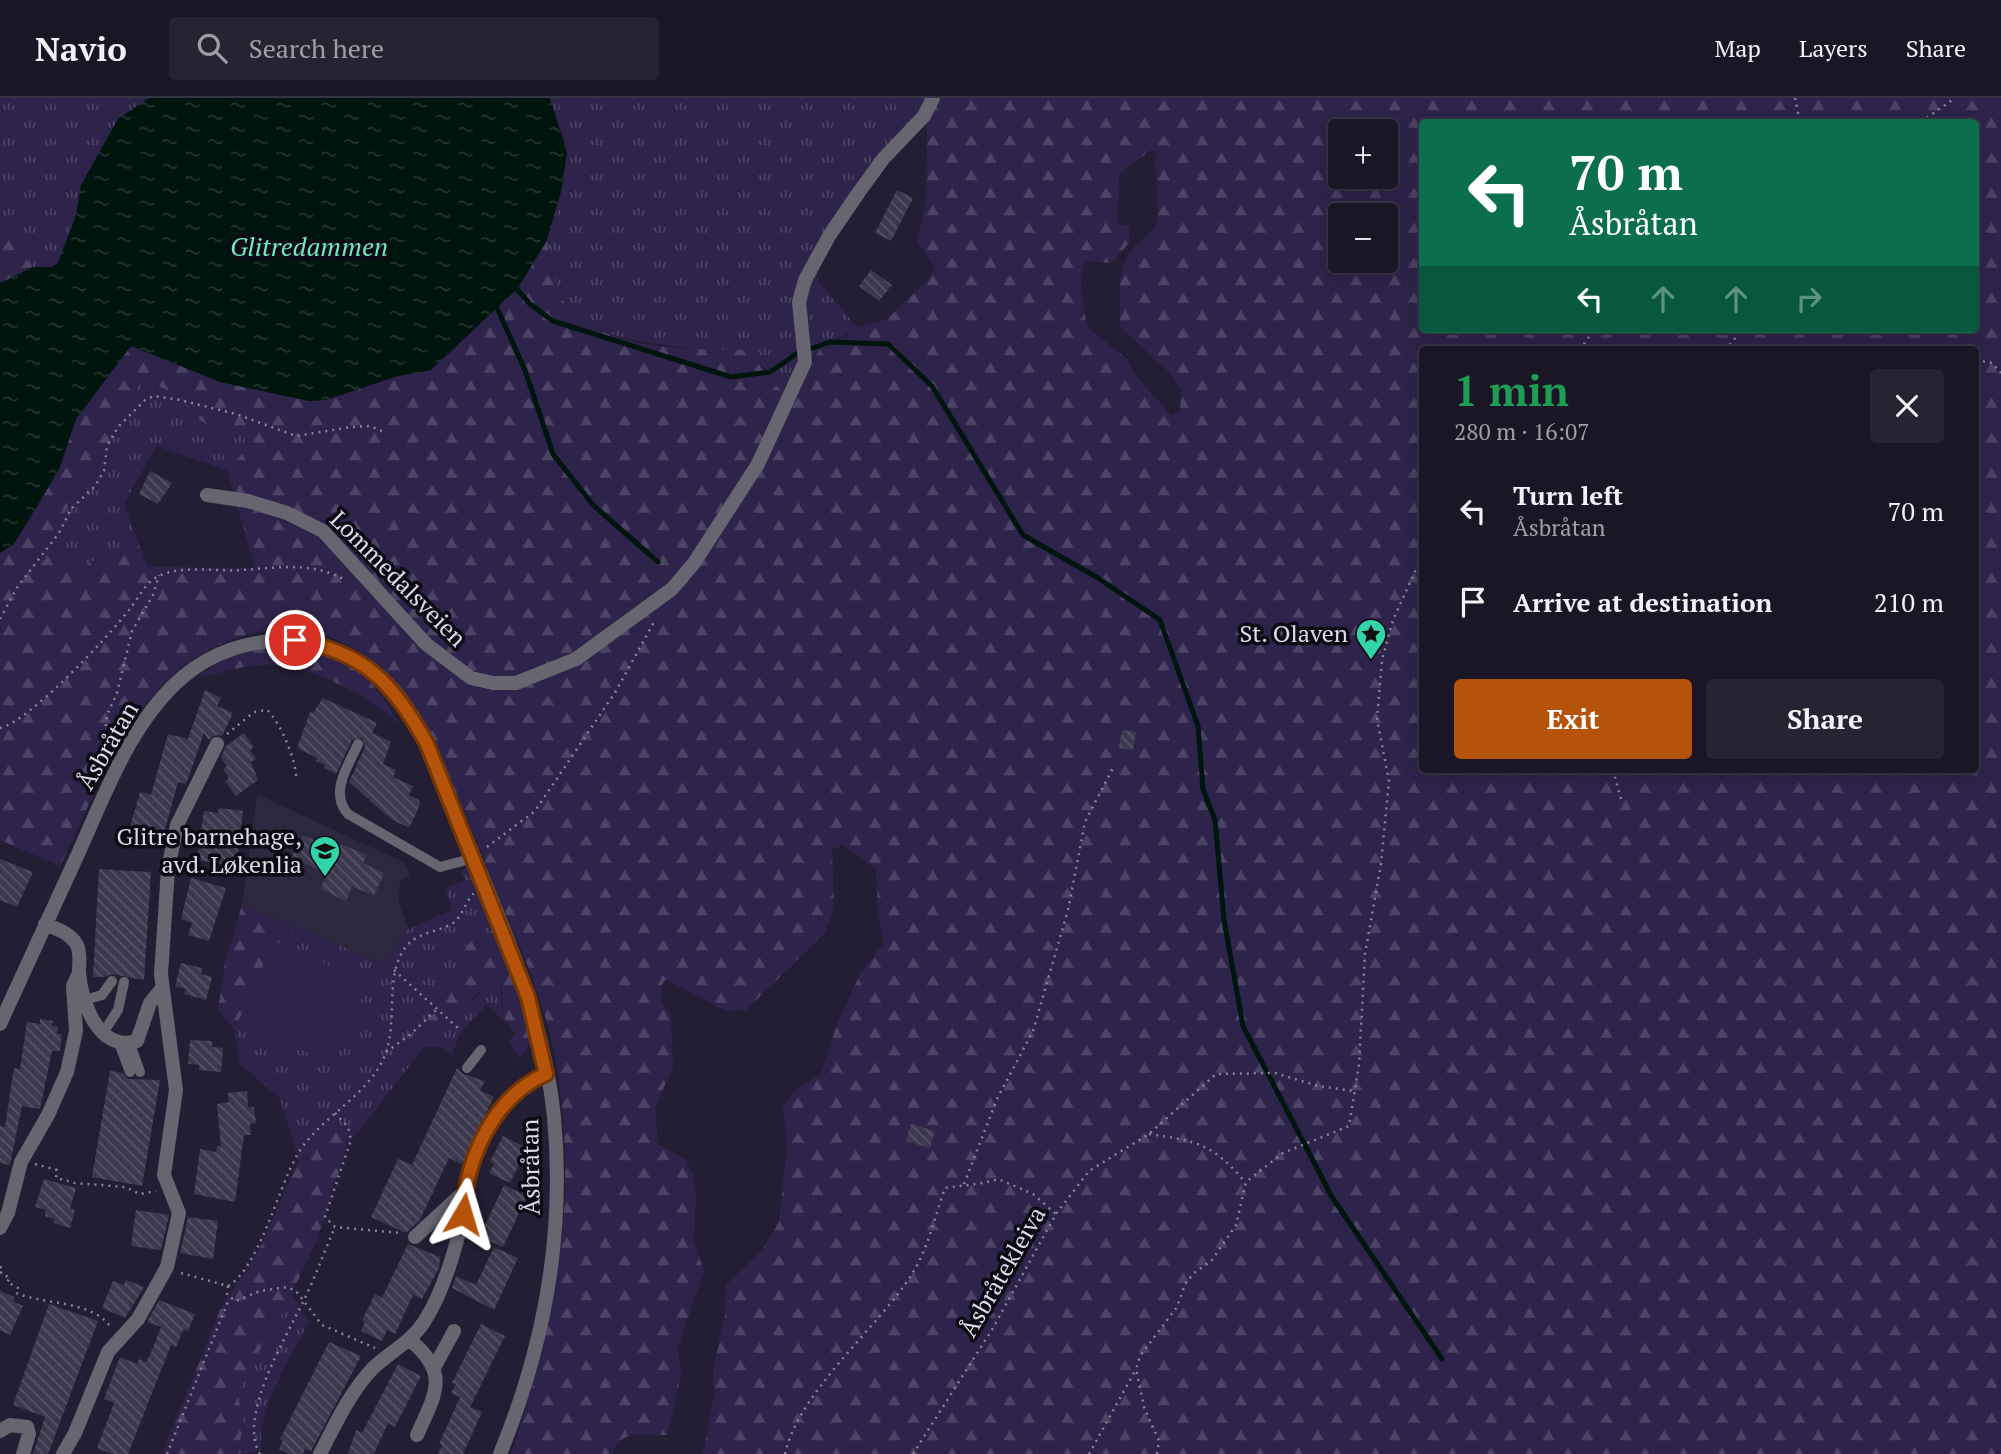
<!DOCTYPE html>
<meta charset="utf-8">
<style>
:root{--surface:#1a1626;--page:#272332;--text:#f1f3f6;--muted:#9f9fa7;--line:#383543;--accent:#b45309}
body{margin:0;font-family:"PT Serif",serif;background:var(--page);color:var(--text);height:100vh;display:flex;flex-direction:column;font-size:26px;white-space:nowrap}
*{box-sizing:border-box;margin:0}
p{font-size:23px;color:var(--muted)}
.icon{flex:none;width:38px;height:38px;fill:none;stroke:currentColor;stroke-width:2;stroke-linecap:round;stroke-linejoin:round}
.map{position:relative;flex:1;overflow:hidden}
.sheet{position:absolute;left:1419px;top:248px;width:560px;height:427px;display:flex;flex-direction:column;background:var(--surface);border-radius:7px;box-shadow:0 4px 18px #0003,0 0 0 2px var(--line)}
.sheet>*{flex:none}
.top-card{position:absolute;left:1419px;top:21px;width:560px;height:214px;border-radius:7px;box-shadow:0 4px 18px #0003,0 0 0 2px var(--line);background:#0b6e4f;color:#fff;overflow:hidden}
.controls{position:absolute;left:1328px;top:21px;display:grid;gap:14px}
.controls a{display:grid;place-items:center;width:70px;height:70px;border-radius:7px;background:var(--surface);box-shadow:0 4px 18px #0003,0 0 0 2px var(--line);font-size:35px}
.pin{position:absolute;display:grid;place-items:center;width:60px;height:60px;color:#fff;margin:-30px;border:4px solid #fff;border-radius:50%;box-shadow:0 2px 7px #0007}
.me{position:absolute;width:77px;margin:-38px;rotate:7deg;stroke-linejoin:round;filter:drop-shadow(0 0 5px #0008)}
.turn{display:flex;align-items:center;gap:24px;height:147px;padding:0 35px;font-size:32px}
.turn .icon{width:91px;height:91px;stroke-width:2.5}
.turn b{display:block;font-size:49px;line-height:60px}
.lanes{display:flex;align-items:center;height:66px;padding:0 35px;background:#0003;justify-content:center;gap:35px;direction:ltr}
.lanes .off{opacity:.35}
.round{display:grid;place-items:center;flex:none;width:74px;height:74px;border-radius:7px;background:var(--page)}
.overview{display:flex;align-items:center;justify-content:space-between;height:119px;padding:0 35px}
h1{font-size:42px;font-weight:800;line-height:52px;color:#1e9e55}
.cta{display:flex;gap:14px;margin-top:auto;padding:14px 35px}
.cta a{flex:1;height:80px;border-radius:7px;background:var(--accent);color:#fff;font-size:28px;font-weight:800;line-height:80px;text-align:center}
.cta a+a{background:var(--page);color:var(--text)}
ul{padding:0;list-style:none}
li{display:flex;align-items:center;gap:21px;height:91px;padding:0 35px}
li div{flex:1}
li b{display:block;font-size:26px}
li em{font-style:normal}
header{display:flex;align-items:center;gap:42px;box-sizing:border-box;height:98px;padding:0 35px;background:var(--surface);border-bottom:2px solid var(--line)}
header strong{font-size:33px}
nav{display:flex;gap:38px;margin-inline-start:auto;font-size:24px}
.search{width:490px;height:63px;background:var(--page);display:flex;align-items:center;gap:18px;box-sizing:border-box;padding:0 24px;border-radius:7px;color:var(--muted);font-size:26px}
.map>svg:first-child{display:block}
.built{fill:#2d2740}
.grass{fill:url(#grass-tufts)}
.forest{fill:url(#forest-firs);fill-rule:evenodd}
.garden{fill:#2e244b}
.water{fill:url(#water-ripples)}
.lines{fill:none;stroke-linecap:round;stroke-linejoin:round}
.stream{stroke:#00150e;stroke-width:5}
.building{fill:url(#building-back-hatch)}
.path{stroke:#888495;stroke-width:2.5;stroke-dasharray:2 5;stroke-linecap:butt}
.service{stroke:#666570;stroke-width:10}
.minor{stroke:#666570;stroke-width:14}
.route-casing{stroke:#753606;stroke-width:18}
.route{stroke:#b45309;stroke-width:12}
.labels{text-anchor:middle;stroke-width:7;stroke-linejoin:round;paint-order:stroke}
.street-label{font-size:24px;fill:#dddbe9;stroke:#0c0a13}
.poi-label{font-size:24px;fill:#dddbe9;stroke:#0c0a13;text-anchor:end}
.water-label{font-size:26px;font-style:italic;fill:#6fe8c1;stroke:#0c0a13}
</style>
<header>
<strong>Navio</strong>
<div class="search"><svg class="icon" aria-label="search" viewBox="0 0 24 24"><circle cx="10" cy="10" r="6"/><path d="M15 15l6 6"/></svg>Search here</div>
<nav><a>Map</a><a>Layers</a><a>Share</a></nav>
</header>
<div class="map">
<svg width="2001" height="1356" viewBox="0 0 2001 1356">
<defs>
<pattern id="grass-tufts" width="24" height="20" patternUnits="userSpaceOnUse" patternTransform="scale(1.75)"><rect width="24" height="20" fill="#2e244b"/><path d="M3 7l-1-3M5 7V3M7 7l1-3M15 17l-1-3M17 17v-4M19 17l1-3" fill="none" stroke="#4c4365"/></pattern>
<pattern id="forest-firs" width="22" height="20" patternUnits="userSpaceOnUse" patternTransform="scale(1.75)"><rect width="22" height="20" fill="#2e244b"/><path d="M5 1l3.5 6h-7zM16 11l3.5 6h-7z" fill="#4c4365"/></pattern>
<pattern id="water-ripples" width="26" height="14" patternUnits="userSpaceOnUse" patternTransform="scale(1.75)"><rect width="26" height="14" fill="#00150e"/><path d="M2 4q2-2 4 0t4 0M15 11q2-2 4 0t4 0" fill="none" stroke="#253631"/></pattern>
<pattern id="building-back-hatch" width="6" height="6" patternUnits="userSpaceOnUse" patternTransform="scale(1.75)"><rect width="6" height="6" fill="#3c384e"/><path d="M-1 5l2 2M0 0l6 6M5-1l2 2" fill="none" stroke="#585468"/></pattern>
</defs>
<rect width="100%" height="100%" fill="#231e33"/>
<path class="built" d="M257,696L405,765L410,779L400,782L399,804L408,831L385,867L242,807Z"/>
<path class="grass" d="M0,0H149L118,21L81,87L76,117L58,165L51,169H33L12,143L0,139Z
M550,0H938L874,80L816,171L819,184L857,229C847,238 838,239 827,245C810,255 802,285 793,303L772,284L762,267C737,261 713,254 688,250C632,241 566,242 552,171C551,162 546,149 547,140C552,111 571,70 564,40C561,26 550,16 550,0Z
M142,280L181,299L193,318L206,326L231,328L243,336L248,350L227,372L156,348L124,406L138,444C118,448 90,466 69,475L57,465L52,454L69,404L99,365Z
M468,769L498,837L494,833L461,867L463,879L458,887L445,895L431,920L444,926L477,898L492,878L501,881V909L505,925L487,906L461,934L451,957L440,949H424L357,1036L346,1045L342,1033L308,1047L299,1061L279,999L239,965L235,932L275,843L293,835L290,827L385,867L408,831L452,812L445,790L465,783L461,773Z
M292,1196L309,1224C289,1263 258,1307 261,1353L236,1356L244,1327L238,1298L242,1281Z"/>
<path class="forest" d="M938,0H2001V1356H703L714,1298L713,1271L725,1218L726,1187L763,1151L779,1124L787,1049L783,1008L795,993L821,976L837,926L861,874L884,845L878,817L876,771L843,747L832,751L834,810L825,835L746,912L726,913L666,881L662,887L661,903L671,920L673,969L655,1010L658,1046L686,1062L693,1077L696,1096L694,1143L704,1173L677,1252L682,1275L667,1337C646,1338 620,1330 612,1356H511C543,1262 567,1165 565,1065C565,1021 558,959 545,918C531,870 509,825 491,779C475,736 456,695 437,654C429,637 422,617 411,602C373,552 313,517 249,536C209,548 179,565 153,598C112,648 88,710 60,768L0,742V455L14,446L48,390L60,369L76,321L131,248L220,284L309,303L326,302L398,278L431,272L518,190L547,142C551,164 553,191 568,209C606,254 694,251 748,252L772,284L793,303L819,252L828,244L846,239L857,229L886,222L928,182L935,169L917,144L926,102L927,24ZM1423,24H1976V231H1423ZM1340,33H1386V79H1340ZM1151,52L1156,54C1153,75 1161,110 1156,126C1152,138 1134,146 1127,159C1116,180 1121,206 1120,229L1168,273L1181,292L1180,314L1171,317L1136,278L1127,261L1087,229C1084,209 1076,181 1086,163L1112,165L1129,145V127H1119C1115,107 1122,97 1118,77ZM1340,117H1386V163H1340ZM1423,252H1976V672H1423ZM142,280L181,299L193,318L206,326L231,328L243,336L248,350L227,372L255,470L148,469L138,444C118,448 90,466 69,475L57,465L52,454L69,404L99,365Z
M0,139L12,143L33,169L0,185Z
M256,548C329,549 365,561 400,627C367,596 306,564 260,567C238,568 218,577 197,579L229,558Z
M242,807L290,827L293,835L286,848L274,843L235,932L218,911L225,865Z
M494,833L532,938L526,953L519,960L509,943L515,936C495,915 506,904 501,881L493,878C473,899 454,924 427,937L422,934V928L437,912L435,903C466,876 458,893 463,852L472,842Z
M327,1025L342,1033L346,1045L345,1054L317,1142L282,1216L242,1281L238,1298L244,1327L236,1356H162L220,1212L261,1148L299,1061L315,1037Z"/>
<path class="garden" d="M275,843L368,885L332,965L238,924Z"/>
<path class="water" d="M149,0H550L567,55L561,94L547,142L518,190L431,272L398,278L326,302L309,303L220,284L131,248L76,321L60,369L48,390L14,446L0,455V185L33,169H51L58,165L76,117L81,87L118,21Z"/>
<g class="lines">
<path class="stream" d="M517,191L530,206L553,223L731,279L770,274L802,252
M497,210L525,272L553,356L593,407L658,464
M810,251L830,244L888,246L932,288L1023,437L1098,480L1160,522L1198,628L1203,691L1215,722L1224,822L1243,928L1332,1099L1442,1261"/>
</g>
<path class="building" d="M897,92L913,100L891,143L875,135Z
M871,172L892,187L879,203L859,188Z
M150,373L172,385L158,406L139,396Z
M205,592L221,600L217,608L233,615L222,638L216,637L208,642L204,635L186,686L178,684L163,739L130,729L140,694L151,697L168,636L188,641Z
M323,600L377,625L372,635L391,644L383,666L396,672L393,679L413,688L409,697L419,702L420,707L409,730L391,721L349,684L365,649L362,640L352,642L336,676L324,670L325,667L316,663L317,660L297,650L310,614L313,615Z
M1122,632L1136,634L1133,652L1119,650Z
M244,635L254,649L250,652L256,661L251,664L258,682L236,698L225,683L229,680L223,671L227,668L221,659L226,648Z
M219,710L243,713L236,768L197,762L204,713L218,715Z
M302,737L338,753L341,746L367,757L363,765L384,775L374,798L352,788L346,803L320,791L327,776L292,759Z
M0,761L33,774L17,809L0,802Z
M99,771L151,774L144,882L112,876L105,879H93Z
M191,780L226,790L209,843L188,837L192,825L181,821Z
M181,865L202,870L201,876L212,879L206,902L184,896L186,891L175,888Z
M40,921L53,923L52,928L58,929L57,936H62L60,953H52L40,1011L22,1008L10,1067L0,1065V1028L5,1029L14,970L20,971L27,924L40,926Z
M190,942L212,943V949L223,950L221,974L199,972V967L188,966Z
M457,970L463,976L485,983L480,992L494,999L462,1066L449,1060L420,1122L406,1135L371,1119L398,1061L412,1067Z
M110,973L123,975L128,981L160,982L142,1088L92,1079Z
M247,993L248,1009H254L256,1025L250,1026L251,1037H244L235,1104L194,1096L200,1051L216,1054L217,1048L221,1049L217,1006L229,1004L228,995Z
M911,1026L935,1033L930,1050L906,1043Z
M503,1038L527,1050L510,1085L489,1075L494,1066L490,1064Z
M44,1081L76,1090L70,1111L75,1112L70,1130L54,1125L55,1121L45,1118L46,1112L35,1109Z
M504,1087L527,1098L503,1149L482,1140L487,1130L484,1129Z
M136,1112L169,1117L161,1152L131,1148Z
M188,1119L218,1123L213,1161L180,1155Z
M408,1146L440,1159L439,1170L422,1201L413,1197L395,1236L387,1232L382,1243L361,1233L365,1224L362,1222L375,1196L382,1200Z
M494,1149L518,1160L494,1212L452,1190L456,1178L476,1187Z
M126,1182L144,1189L125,1220L102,1210L113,1183L124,1187Z
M0,1193L14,1199L13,1203L23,1208L10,1237L0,1232Z
M159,1202L195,1216L188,1233L183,1232L176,1249L171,1247L128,1356H112L97,1350L114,1305L104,1301L120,1259L137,1266L139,1261L146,1264L150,1257L161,1229L147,1224Z
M49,1206L98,1223L48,1356H33L45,1319L13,1307Z
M481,1226L505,1238L470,1309L482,1314L463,1356H438L442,1347L439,1346L460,1299L451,1295L456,1286L452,1285Z
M329,1244L361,1258L311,1353L305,1351L303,1356H289L279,1351L283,1342L280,1341Z
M398,1266L421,1278L395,1329L388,1325L374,1356H348L356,1332L362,1335Z"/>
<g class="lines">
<path class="path" d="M1795,0L1800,24
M1921,24L1955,0
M1580,252L1594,231
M1725,252L1743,231
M1976,262L1992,265L2001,275
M0,521L18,488L59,435L71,411L95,388L104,373L107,348L118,329L145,302L154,298L180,302L236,316L296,338L351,329L370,328L384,334
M0,630C30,623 108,539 129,512C139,500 145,483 161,477C186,467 215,474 241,472C277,470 312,463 345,482
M227,636L254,614L267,612C280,623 298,666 296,682
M102,663L107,617L117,595L132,533L153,497L159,477
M1613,672L1621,701
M487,749L535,713L616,593L654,524
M394,872L458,930
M386,954L411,936L437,911
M335,1015L348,1029L351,1042L325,1119L335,1129L401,1135
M1149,1036C1197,1043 1213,1046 1245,1084
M35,1066L57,1072L56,1080L75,1085L125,1089L140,1096L156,1093
M964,1086L997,1001L1033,933L1068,812L1085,724L1114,668
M0,1169L3,1170L1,1175L10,1180L7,1184L18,1190L16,1195C44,1207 90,1202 110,1228
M181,1175L228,1188C258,1171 278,1092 295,1061C316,1020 368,1000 385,957C398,924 385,882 403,853C415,833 435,836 453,825C462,819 466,803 474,795
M228,1188L227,1197L236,1203L260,1193L287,1189L296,1193L322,1227L375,1250
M167,1356L229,1201
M260,1356C237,1320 286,1239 303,1204C315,1180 324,1154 335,1129
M785,1356C799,1293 878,1230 912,1176C928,1151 935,1118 945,1090C964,1087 979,1087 998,1081L1033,1096L1056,1116
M913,1356L993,1230L1056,1116L1089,1073L1149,1036L1216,976L1275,975L1318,988L1353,993
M1089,1356L1135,1273
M1157,1356L1159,1343L1144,1309L1136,1271L1140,1258L1177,1209L1185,1186L1194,1175L1212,1162L1236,1127L1246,1084L1283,1055L1349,1028L1359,967L1365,856L1381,766L1389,683L1377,621L1382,562L1393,522L1423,456"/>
<path class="service" d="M358,646C348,668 329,695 348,716L440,769L474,760
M85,902L102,897L112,883
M103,935L118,912L124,884
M119,945L130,974
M130,946L140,974
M467,970L481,952"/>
<path class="minor" d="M207,397L248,403L287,415L323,433L426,546L471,580L493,585H516L576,561L672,491L694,465L758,366L805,264L799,204L805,182L829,138L859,94L883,61L924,18L933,0
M45,826C57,831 70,835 77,847C81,856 79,864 79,874C81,903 98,955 137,943L150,905L162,890
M0,926C26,869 52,812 78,756C105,696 132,621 184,578C241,531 327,530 382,580C423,617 439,676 460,725C499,819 544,916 554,1019C565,1135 544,1249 500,1356
M0,1130L8,1115L21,1064L48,1017L67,974L76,933L73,888L79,875
M415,1139L464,1094
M410,1242C450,1275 436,1295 417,1337
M435,1268L454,1233
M0,1333L10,1327L27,1329L29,1336L23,1356
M63,1356L75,1335L108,1254L138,1221L167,1169L179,1115L164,1077L176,992L161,876L168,771L177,727L217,646
M320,1356C335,1327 350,1294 373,1270C390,1254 411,1244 424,1224C443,1195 455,1153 463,1119C464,1111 463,1102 465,1093C473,1045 502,996 546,976"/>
</g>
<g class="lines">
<g class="route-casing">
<path id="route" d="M295,542C365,554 394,586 427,646L528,899L546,976C493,999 466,1061 463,1116"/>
</g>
<use href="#route" class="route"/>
</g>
<defs>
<g id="sight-pin" transform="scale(1.575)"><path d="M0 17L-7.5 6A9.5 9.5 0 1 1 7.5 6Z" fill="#32d4a9" stroke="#0c0a13"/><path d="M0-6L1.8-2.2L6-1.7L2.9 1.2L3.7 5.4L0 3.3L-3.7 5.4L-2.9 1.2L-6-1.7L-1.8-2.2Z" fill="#111"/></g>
<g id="school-pin" transform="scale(1.575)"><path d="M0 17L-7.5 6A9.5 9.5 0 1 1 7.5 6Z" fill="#32d4a9" stroke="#0c0a13"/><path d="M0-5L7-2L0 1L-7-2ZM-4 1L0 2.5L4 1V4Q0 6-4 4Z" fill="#111"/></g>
</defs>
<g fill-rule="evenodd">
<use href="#sight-pin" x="1371" y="536"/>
<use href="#school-pin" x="325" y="753"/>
</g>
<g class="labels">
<g class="street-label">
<text transform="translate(398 481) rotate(45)" y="8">Lommedalsveien</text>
<text transform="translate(108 648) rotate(-60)" y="8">Åsbråtan</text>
<text transform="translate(531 1069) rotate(-91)" y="8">Åsbråtan</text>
<text transform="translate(1003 1174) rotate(-60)" y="8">Åsbråtekleiva</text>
</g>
<g class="poi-label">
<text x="1348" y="544">St. Olaven</text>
<text x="302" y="747">Glitre barnehage,<tspan x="302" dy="28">avd. Løkenlia</tspan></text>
</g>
<g class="water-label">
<text x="309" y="158">Glitredammen</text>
</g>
</g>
</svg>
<div class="controls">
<a>+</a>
<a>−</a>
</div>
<div class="pin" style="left:295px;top:542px;background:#d93025"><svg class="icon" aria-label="arrive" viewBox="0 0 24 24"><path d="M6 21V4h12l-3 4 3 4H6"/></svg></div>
<svg class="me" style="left:463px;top:1116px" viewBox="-20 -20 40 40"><path d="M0-17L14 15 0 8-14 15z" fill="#b45309" stroke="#fff" stroke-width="4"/></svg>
<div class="top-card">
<div class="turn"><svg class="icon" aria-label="left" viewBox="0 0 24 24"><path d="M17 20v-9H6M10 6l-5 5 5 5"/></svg><div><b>70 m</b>Åsbråtan</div></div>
<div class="lanes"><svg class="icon" aria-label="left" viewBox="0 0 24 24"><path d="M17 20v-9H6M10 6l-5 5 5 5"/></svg><svg class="icon off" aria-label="ahead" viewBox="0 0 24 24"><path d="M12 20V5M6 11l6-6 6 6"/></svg><svg class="icon off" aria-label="ahead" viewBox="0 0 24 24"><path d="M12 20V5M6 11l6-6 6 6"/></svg><svg class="icon off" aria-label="right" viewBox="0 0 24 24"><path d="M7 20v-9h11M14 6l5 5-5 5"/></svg></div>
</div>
<section class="sheet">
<div class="overview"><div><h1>1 min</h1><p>280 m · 16:07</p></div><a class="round"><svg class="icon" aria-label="close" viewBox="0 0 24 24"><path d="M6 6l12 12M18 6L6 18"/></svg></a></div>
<ul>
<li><svg class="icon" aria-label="left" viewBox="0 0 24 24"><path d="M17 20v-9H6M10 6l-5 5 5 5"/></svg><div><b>Turn left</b><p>Åsbråtan</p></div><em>70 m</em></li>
<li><svg class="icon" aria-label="arrive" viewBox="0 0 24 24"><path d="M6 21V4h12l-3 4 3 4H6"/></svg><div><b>Arrive at destination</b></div><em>210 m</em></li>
</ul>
<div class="cta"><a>Exit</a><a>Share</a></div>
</section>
</div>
